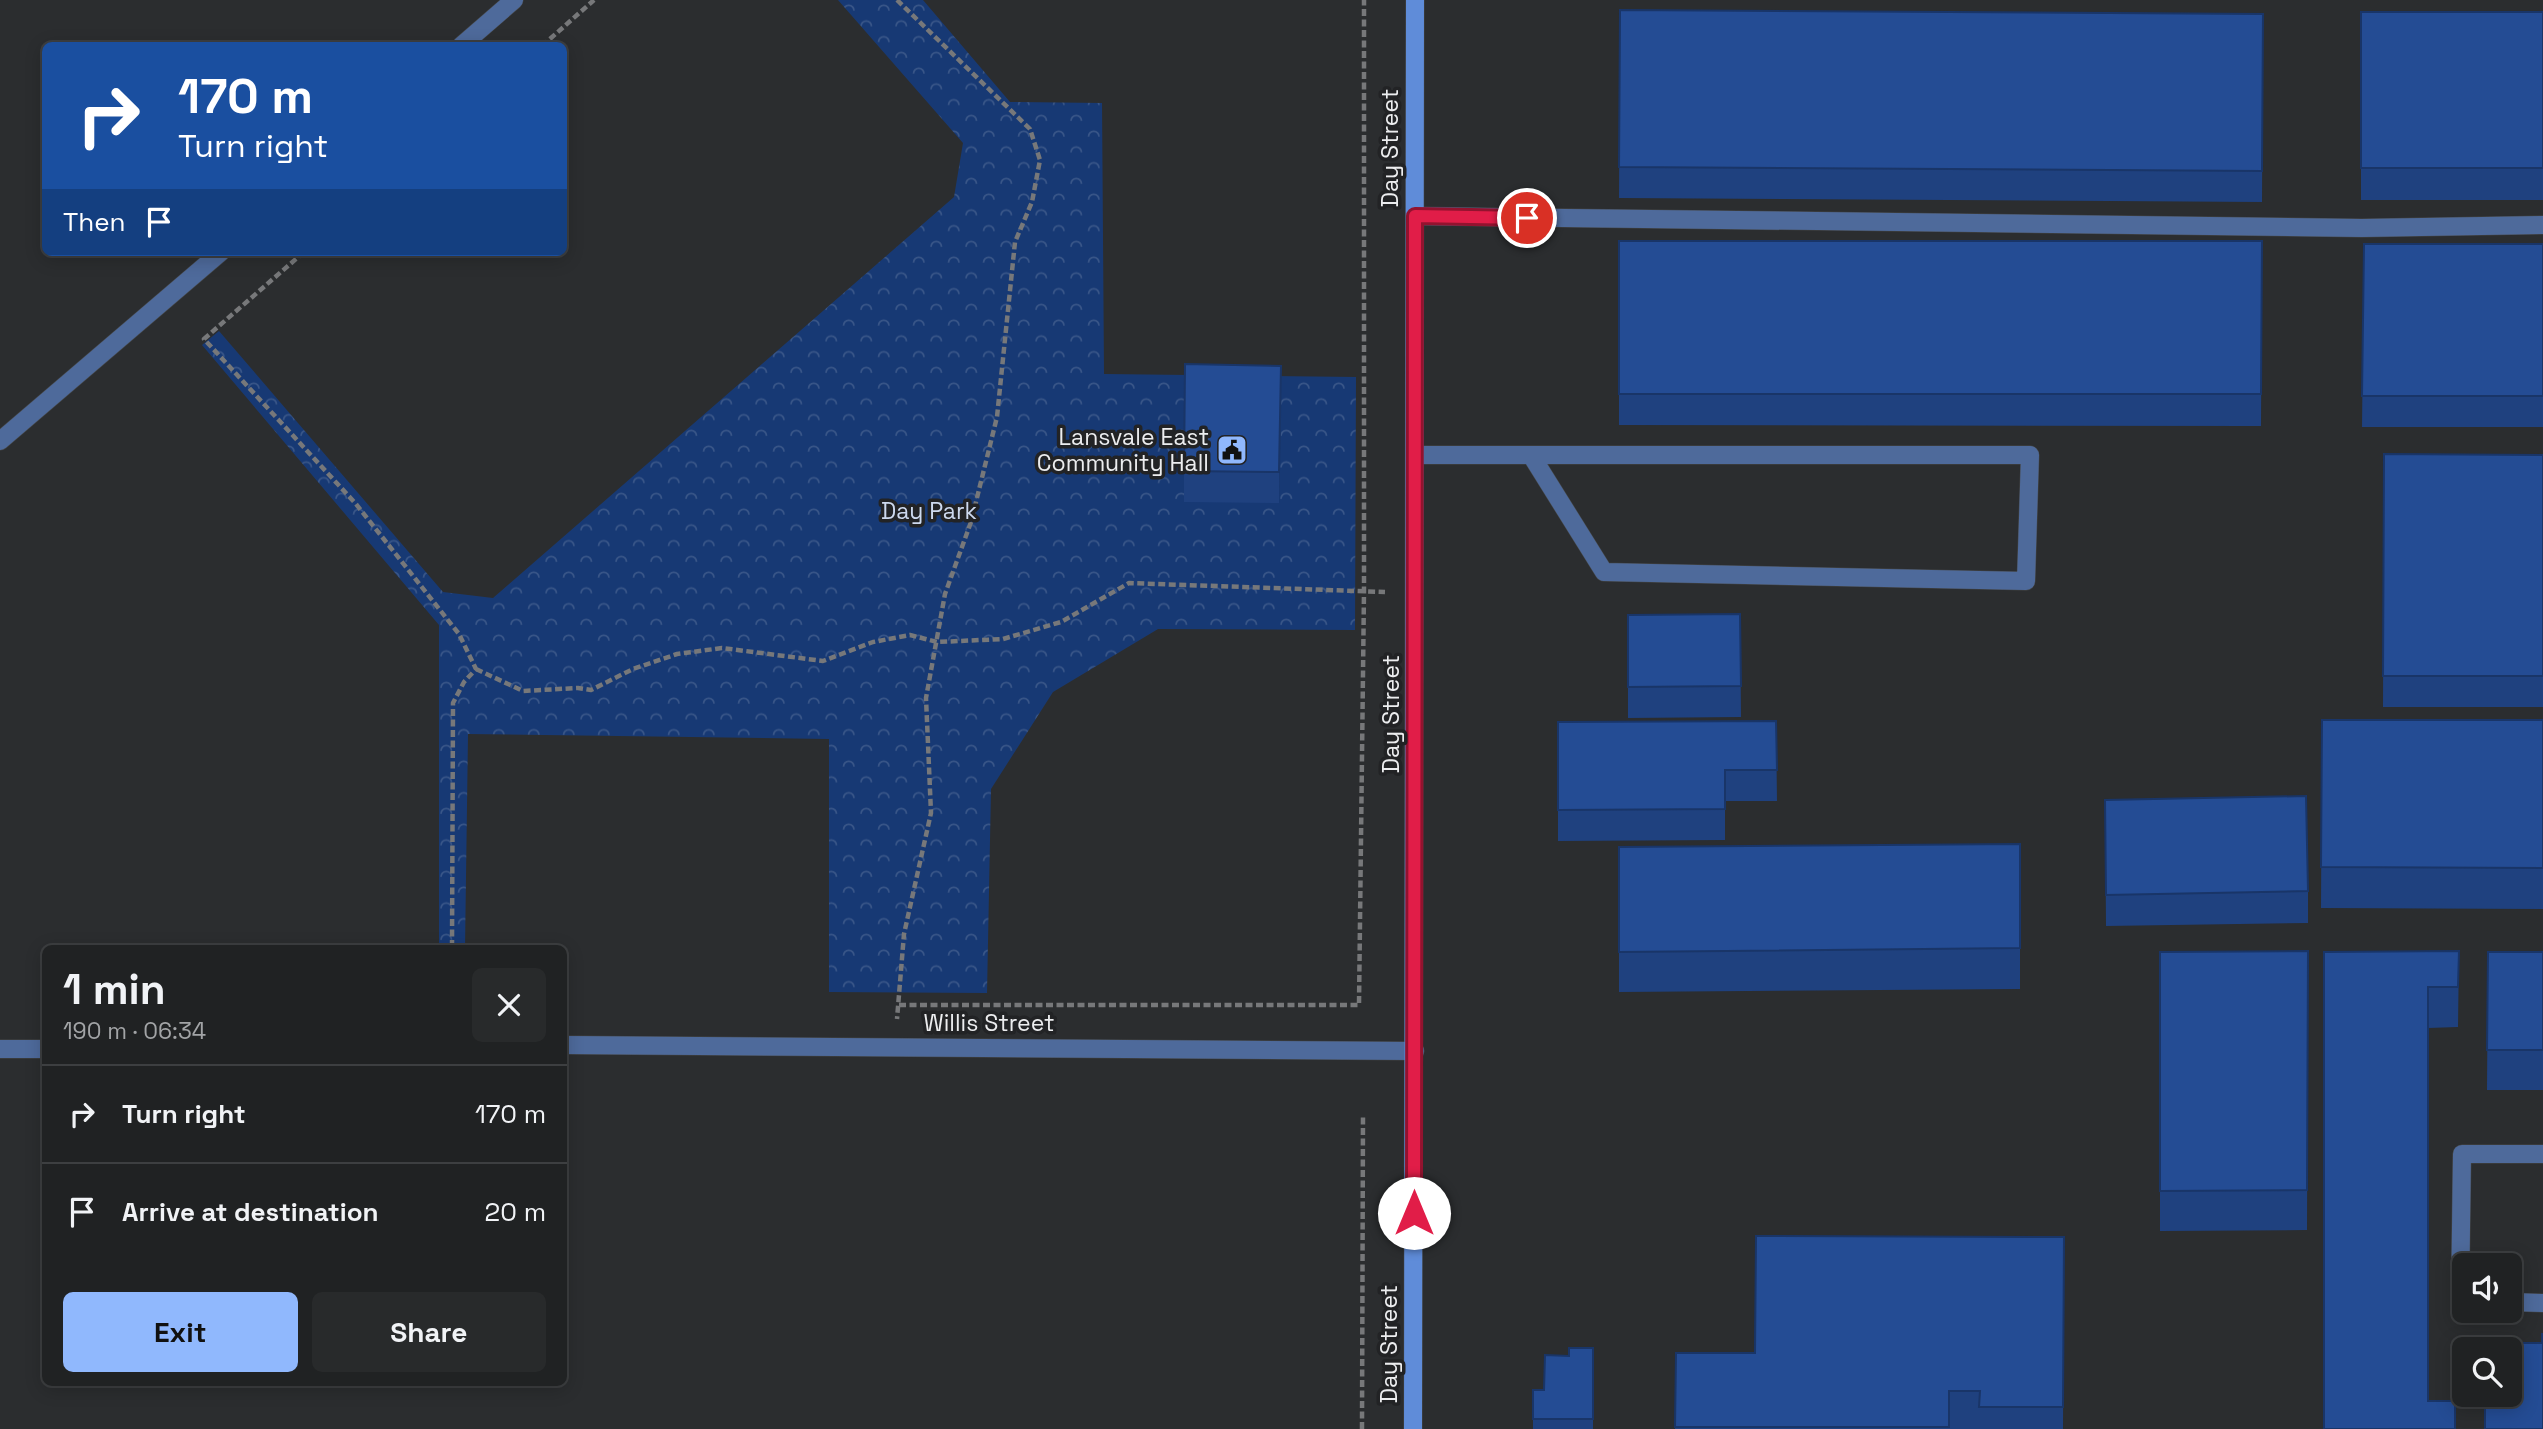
<!DOCTYPE html>
<meta charset="utf-8">
<style>
:root{--surface:#202223;--page:#282a2b;--text:#f1f3f6;--muted:#a2a4a6;--line:#3d3f41;--accent:#90b8fd}
body{margin:0;font-family:"Space Grotesk",sans-serif;background:var(--page);color:var(--text);height:100vh;display:flex;flex-direction:column;font-size:26px;white-space:nowrap}
*{box-sizing:border-box;margin:0}
p{font-size:23px;color:var(--muted)}
.icon{flex:none;width:38px;height:38px;fill:none;stroke:currentColor;stroke-width:2;stroke-linecap:round;stroke-linejoin:round}
.map{position:relative;flex:1;overflow:hidden}
.side{position:absolute;left:42px;top:945px;width:525px;height:441px;display:flex;flex-direction:column;background:var(--surface);border-radius:10px;box-shadow:0 4px 18px #0003,0 0 0 2px var(--line)}
.side>*{flex:none}
.hud{position:absolute;left:42px;top:42px;width:525px;height:214px;border-radius:10px;box-shadow:0 4px 18px #0003,0 0 0 2px var(--line);background:#1a4fa0;color:#fff;overflow:hidden}
.tools{position:absolute;left:2452px;top:1253px;display:grid;gap:14px}
.tools a{display:grid;place-items:center;width:70px;height:70px;border-radius:10px;background:var(--surface);box-shadow:0 4px 18px #0003,0 0 0 2px var(--line);font-size:35px}
.pin{position:absolute;display:grid;place-items:center;width:60px;height:60px;color:#fff;margin:-30px;border:4px solid #fff;border-radius:50%;box-shadow:0 2px 7px #0007}
.me{position:absolute;width:77px;margin:-38px;rotate:0deg;stroke-linejoin:round;filter:drop-shadow(0 0 5px #0008)}
.turn{display:flex;align-items:center;gap:24px;height:147px;padding:0 21px;font-size:32px}
.turn .icon{width:91px;height:91px;stroke-width:2.5}
.turn b{display:block;font-size:49px;line-height:60px}
.then{display:flex;align-items:center;height:66px;padding:0 21px;background:#0003;gap:14px;font-size:26px}
.round{display:grid;place-items:center;flex:none;width:74px;height:74px;border-radius:10px;background:var(--page)}
.summary{display:flex;align-items:center;justify-content:space-between;height:119px;padding:0 21px}
h1{font-size:42px;font-weight:700;line-height:52px}
.primary-button{display:flex;gap:14px;margin-top:auto;padding:14px 21px}
.primary-button a{flex:1;height:80px;border-radius:10px;background:var(--accent);color:#111;font-size:28px;font-weight:700;line-height:80px;text-align:center}
.primary-button a+a{background:var(--page);color:var(--text)}
ul{padding:0;list-style:none}
li{display:flex;align-items:center;gap:21px;height:98px;padding:0 21px;border-top:2px solid var(--line)}
li div{flex:1}
li b{display:block;font-size:26px}
li em{font-style:normal}
.map>svg:first-child{display:block}
.park{fill:url(#park-crowns)}
.lines{fill:none;stroke-linecap:round;stroke-linejoin:round}
.lane-casing{stroke:#46484a;stroke-width:19}
.street-casing{stroke:#46484a;stroke-width:19}
.secondary-casing{stroke:#46484a;stroke-width:19}
.path{stroke:#77787a;stroke-width:4.5;stroke-dasharray:7 3.5;stroke-linecap:butt}
.lane{stroke:#4e6a9b;stroke-width:18}
.street{stroke:#4e6a9b;stroke-width:18}
.secondary{stroke:#5f8cd9;stroke-width:18}
.wall{fill:#1f417f}
.shaded-wall{fill:#193568}
.building{fill:#244c94;stroke:#193568;stroke-width:2}
.route-casing{stroke:#92132f;stroke-width:18}
.route{stroke:#e11d48;stroke-width:12}
.labels{text-anchor:middle;stroke-width:7;stroke-linejoin:round;paint-order:stroke}
.street-label{font-size:23px;fill:#ecedef;stroke:#222325}
.poi-label{font-size:23px;fill:#ecedef;stroke:#222325;text-anchor:end}
.park-label{font-size:23px;fill:#cdd9ee;stroke:#222325}
</style>
<div class="map">
<svg width="2543" height="1429" viewBox="0 0 2543 1429">
<defs>
<pattern id="park-crowns" width="20" height="18" patternUnits="userSpaceOnUse" patternTransform="scale(1.75)"><rect width="20" height="18" fill="#173974"/><path d="M2 6a3 3 0 1 1 6 0M12 15a3 3 0 1 1 6 0" fill="none" stroke="#395688"/></pattern>
</defs>
<rect width="100%" height="100%" fill="#2b2d2f"/>
<path class="park" d="M838,0H923L1010,102L1102,103L1104,374L1356,377L1355,630L1158,629L1053,692L991,789L987,993L829,992V739L468,734L465,948H439V625L202,345L219,331L443,592L493,598L954,197L963,143Z"/>
<g class="lines">
<g class="lane-casing">
<path id="lane" d="M1415,216L2362,228L2543,225
M1415,455H2030L2026,581L1604,572L1531,455
M2464,1302H2460L2462,1154H2543
M2510,1302L2543,1303"/>
</g>
<g class="street-casing">
<path id="street" d="M461,46L514,0
M0,441L221,252
M564,1045L1415,1051
M0,1049H46"/>
</g>
<g class="secondary-casing">
<path id="secondary" d="M1413,1429L1415,0"/>
</g>
<path class="path" d="M897,0L1030,129L1040,160L1032,202L1015,242L997,417L971,522L945,594L926,698L931,813L904,934L897,1019
M542,46L594,0
M304,252L204,339L356,504L459,634L476,669L464,682L453,703L452,948
M476,669L523,691L578,688L591,690L633,669L677,654L722,648L823,661L873,642L910,635L937,642L1003,639L1061,622L1129,583L1385,592
M899,1005H1359L1364,591V0
M1362,1429L1363,1114"/>
<use href="#lane" class="lane"/>
<use href="#street" class="street"/>
<use href="#secondary" class="secondary"/>
</g>
<path class="wall" d="M1620,10L2263,14L2262,202L1619,198Z
M2361,12H2543V200H2361Z
M1619,241H2262L2261,426L1619,425Z
M2364,244H2543V427H2362Z
M1281,397L1279,503L1184,502V471Z
M2384,454L2543,455V707H2383Z
M1740,614L1741,717L1628,718V615Z
M2322,720H2543V909L2321,908Z
M1776,721L1777,801H1725V840L1558,841V722Z
M2105,800L2308,891V923L2106,926Z
M2020,844V989L1619,992V847Z
M2308,951L2307,1230L2160,1231V952Z
M2459,951L2458,1027L2428,1028L2324,1429V952Z
M2488,952H2543V1090H2487Z
M2064,1237L2063,1429H1675L1676,1353H1755Z
M1593,1348V1429H1533V1390H1544L1569,1356Z"/>
<path class="shaded-wall" d="M1281,366V397L1279,503V472Z"/>
<path class="building" d="M1620,10L2263,14L2262,171L1619,167Z
M2361,12H2543V168H2361Z
M1619,241H2262L2261,394H1619Z
M2364,244H2543V396H2362Z
M1185,364L1281,366L1279,472L1184,471Z
M2384,454L2543,455V676H2383Z
M1740,614L1741,686L1628,687V615Z
M2322,720H2543V868L2321,867Z
M1776,721L1777,770H1725V809L1558,810V722Z
M2306,796L2308,891L2106,895L2105,800Z
M2020,844V948L1619,952V847Z
M2308,951L2307,1190L2160,1191V952Z
M2459,951L2458,987H2428V1401H2455V1429H2324V952Z
M2488,952H2543V1050H2487Z
M1756,1236L2064,1237L2063,1407H1979L1980,1391H1949V1427H1675L1676,1353H1755Z
M2542,1334H2543V1429H2485V1395H2510V1349H2484V1343H2542Z
M1569,1348H1593V1419H1533V1390H1544L1545,1355L1569,1356Z"/>
<g class="lines">
<g class="route-casing">
<path id="route" d="M1414,1213L1415,216L1527,218"/>
</g>
<use href="#route" class="route"/>
</g>
<defs>
<g id="civic-square" transform="scale(1.575)"><rect x="-9" y="-9" width="18" height="18" rx="4" fill="#90b8fd" stroke="#222325"/><path d="M-.6-6.5H3V-4.5H.6V-3L4-1V1h2V6H-6V1h2V-1L-.6-3ZM-1.2 2.5V6h2.4V2.5Z" fill="#111"/></g>
</defs>
<g fill-rule="evenodd">
<use href="#civic-square" x="1232" y="450"/>
</g>
<g class="labels">
<g class="street-label">
<text transform="translate(1390 148) rotate(-90)" y="8">Day Street</text>
<text transform="translate(1391 714) rotate(-90)" y="8">Day Street</text>
<text x="989" y="1031">Willis Street</text>
<text transform="translate(1389 1344) rotate(-90)" y="8">Day Street</text>
</g>
<g class="poi-label">
<text x="1209" y="445">Lansvale East<tspan x="1209" dy="26">Community Hall</tspan></text>
</g>
<g class="park-label">
<text x="929" y="519">Day Park</text>
</g>
</g>
</svg>
<div class="tools">
<a><svg class="icon" aria-label="sound" viewBox="0 0 24 24"><path d="M4 9h4l5-4v14l-5-4H4zM17 9q2 3 0 6"/></svg></a>
<a><svg class="icon" aria-label="search" viewBox="0 0 24 24"><circle cx="10" cy="10" r="6"/><path d="M15 15l6 6"/></svg></a>
</div>
<div class="pin" style="left:1527px;top:218px;background:#d93025"><svg class="icon" aria-label="arrive" viewBox="0 0 24 24"><path d="M6 21V4h12l-3 4 3 4H6"/></svg></div>
<svg class="me" style="left:1414px;top:1213px" viewBox="-20 -20 40 40"><circle r="19" fill="#fff"/><path d="M0-13L10 11 0 6-10 11z" fill="#e11d48"/></svg>
<div class="hud">
<div class="turn"><svg class="icon" aria-label="right" viewBox="0 0 24 24"><path d="M7 20v-9h11M14 6l5 5-5 5"/></svg><div><b>170 m</b>Turn right</div></div>
<div class="then">Then<svg class="icon" aria-label="arrive" viewBox="0 0 24 24"><path d="M6 21V4h12l-3 4 3 4H6"/></svg></div>
</div>
<section class="side">
<div class="summary"><div><h1>1 min</h1><p>190 m · 06:34</p></div><a class="round"><svg class="icon" aria-label="close" viewBox="0 0 24 24"><path d="M6 6l12 12M18 6L6 18"/></svg></a></div>
<ul>
<li><svg class="icon" aria-label="right" viewBox="0 0 24 24"><path d="M7 20v-9h11M14 6l5 5-5 5"/></svg><div><b>Turn right</b></div><em>170 m</em></li>
<li><svg class="icon" aria-label="arrive" viewBox="0 0 24 24"><path d="M6 21V4h12l-3 4 3 4H6"/></svg><div><b>Arrive at destination</b></div><em>20 m</em></li>
</ul>
<div class="primary-button"><a>Exit</a><a>Share</a></div>
</section>
</div>
